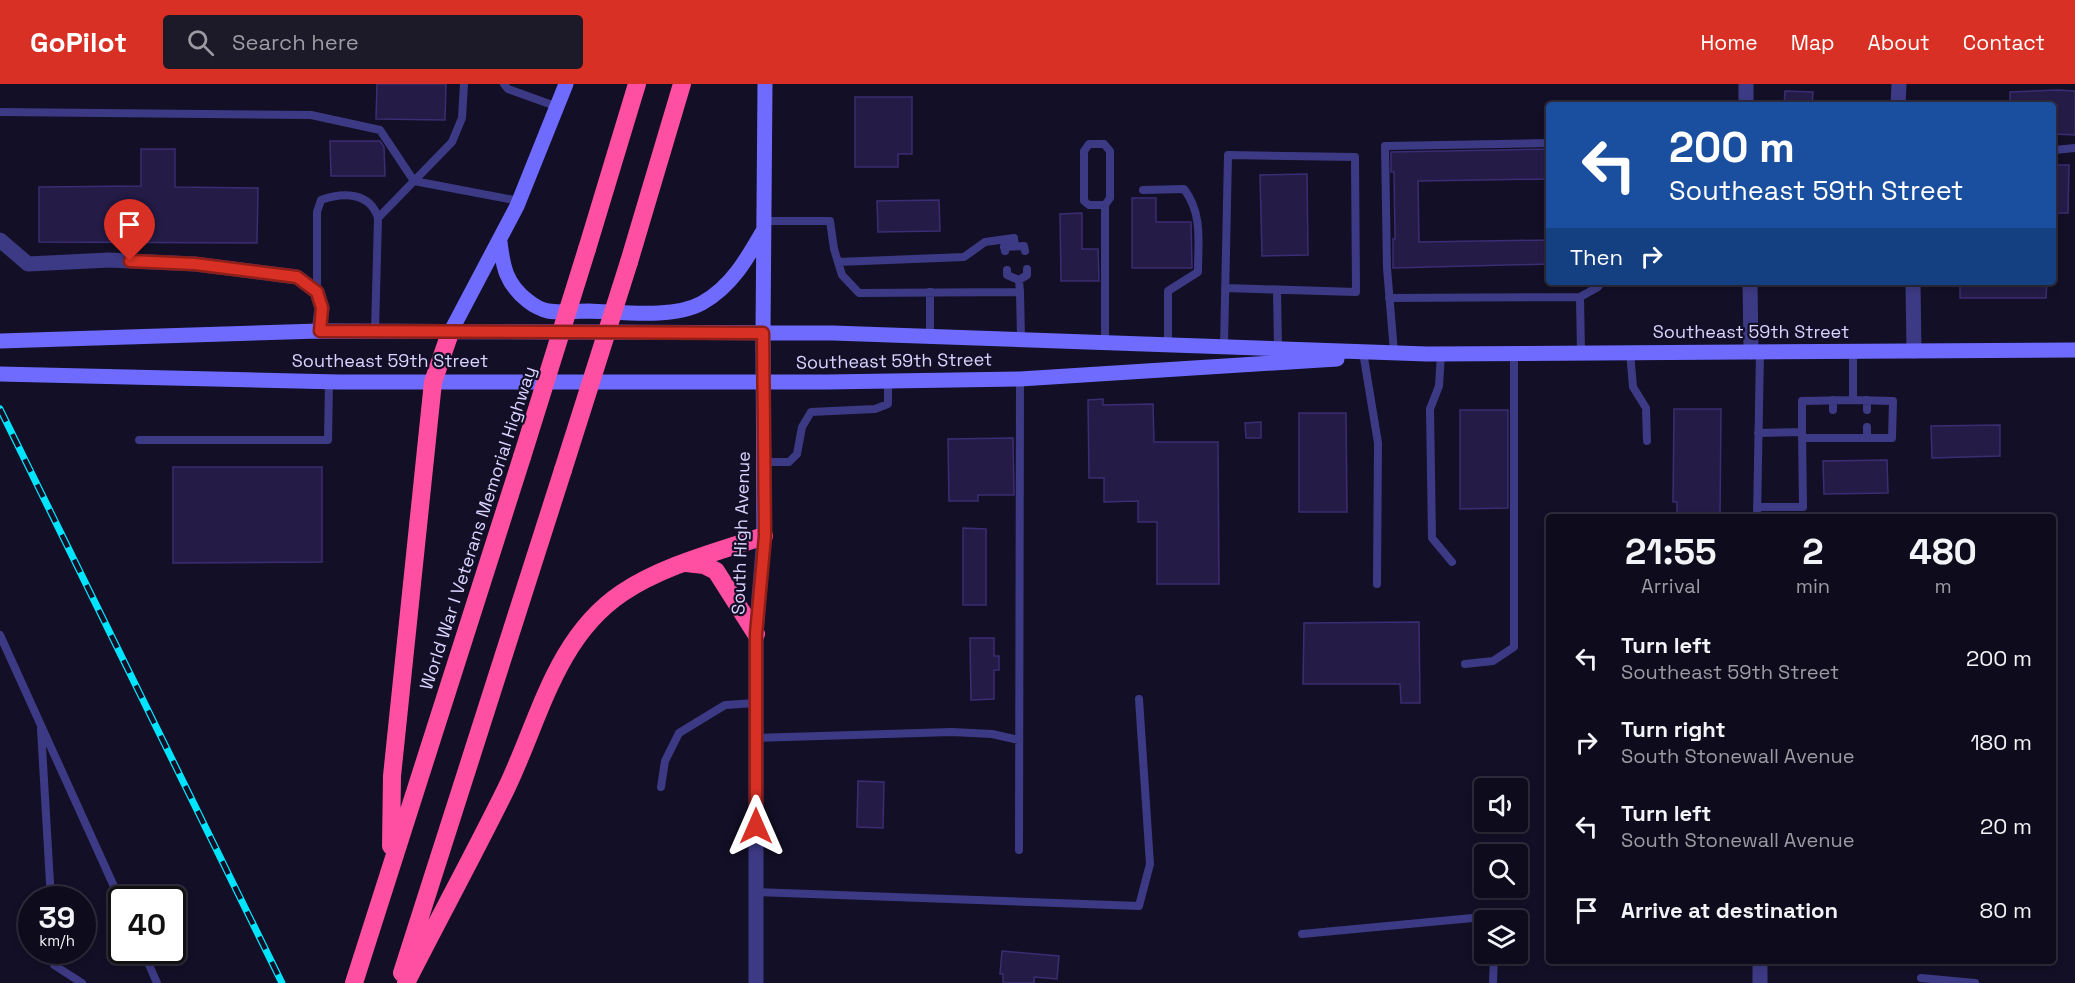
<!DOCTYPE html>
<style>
:root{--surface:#0e0b1c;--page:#1c1929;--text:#f1f3f6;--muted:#9b9ba3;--line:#2e2b3b;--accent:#d93025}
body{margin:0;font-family:"Space Grotesk",sans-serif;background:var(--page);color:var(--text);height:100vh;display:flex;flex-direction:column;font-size:22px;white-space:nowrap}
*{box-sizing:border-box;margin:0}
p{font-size:20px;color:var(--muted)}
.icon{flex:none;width:33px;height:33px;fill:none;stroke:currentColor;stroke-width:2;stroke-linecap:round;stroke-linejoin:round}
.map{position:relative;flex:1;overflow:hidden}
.sheet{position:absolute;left:1546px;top:430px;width:510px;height:450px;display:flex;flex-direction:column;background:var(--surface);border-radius:6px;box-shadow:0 3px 9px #0003,0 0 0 2px var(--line)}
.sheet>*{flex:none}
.hud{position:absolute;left:1546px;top:18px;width:510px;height:183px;border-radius:6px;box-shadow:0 3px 9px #0003,0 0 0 2px var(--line);background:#1a4fa0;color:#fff;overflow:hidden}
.buttons{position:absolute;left:1474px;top:694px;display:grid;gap:12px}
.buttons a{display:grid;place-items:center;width:54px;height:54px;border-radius:6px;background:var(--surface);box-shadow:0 3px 9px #0003,0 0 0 2px var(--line);font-size:30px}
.speed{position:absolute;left:18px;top:802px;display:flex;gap:12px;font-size:30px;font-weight:700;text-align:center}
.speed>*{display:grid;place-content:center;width:78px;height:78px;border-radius:50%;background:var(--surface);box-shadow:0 3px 9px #0003,0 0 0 2px var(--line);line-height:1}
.speed small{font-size:15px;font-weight:400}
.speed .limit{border:3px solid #111;border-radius:9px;background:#fff;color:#111}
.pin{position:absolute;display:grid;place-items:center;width:51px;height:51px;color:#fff;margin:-62px -26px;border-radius:50% 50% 50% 0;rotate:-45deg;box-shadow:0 0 6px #0007}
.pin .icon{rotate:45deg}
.me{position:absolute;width:66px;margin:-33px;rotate:0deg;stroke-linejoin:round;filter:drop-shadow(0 0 4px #0008)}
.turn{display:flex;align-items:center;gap:21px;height:126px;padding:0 24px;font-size:27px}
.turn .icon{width:78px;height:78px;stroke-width:2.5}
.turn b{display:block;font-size:42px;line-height:51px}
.then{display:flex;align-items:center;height:57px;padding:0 24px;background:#0003;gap:12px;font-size:22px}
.eta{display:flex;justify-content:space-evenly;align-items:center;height:102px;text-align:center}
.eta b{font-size:36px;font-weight:700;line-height:42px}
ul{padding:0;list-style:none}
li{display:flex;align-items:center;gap:18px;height:84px;padding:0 24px}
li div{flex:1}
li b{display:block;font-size:22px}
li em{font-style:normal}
header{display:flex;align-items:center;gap:36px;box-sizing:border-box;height:84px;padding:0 30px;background:var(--accent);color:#fff}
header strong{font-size:28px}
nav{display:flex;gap:33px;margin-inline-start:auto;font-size:21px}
.search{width:420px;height:54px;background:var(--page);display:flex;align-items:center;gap:15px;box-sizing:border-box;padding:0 21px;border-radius:6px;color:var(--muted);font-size:22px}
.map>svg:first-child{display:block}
.building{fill:#241b47;stroke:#3b2d73;stroke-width:1.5}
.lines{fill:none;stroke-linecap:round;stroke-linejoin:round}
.service{stroke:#3d3a85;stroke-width:8}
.minor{stroke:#3d3a85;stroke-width:15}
.tertiary{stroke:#3d3a85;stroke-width:15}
.secondary{stroke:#6f6bff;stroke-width:15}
.motorway{stroke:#ff4fa3;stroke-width:18}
.rail-casing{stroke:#00e5ff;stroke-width:7}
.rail{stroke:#130f26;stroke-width:4.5;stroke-dasharray:14;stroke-linecap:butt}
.motorway-bridge{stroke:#ff4fa3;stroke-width:18}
.route-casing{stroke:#8d1f18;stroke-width:15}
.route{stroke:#d93025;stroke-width:10}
.labels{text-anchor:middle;stroke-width:4.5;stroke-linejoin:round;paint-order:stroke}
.street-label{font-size:18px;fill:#d9d4ff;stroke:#130f26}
</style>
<header>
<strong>GoPilot</strong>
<div class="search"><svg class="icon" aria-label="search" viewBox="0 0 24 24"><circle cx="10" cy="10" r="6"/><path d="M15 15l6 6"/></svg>Search here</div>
<nav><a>Home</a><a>Map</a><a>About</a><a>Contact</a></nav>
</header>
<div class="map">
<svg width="2075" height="899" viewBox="0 0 2075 899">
<rect width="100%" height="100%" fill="#130f26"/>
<path class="building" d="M377,0H446L445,36L376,35Z
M2058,6L2075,7V51L2056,50L2057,21H2010V8Z
M1785,7L1813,8L1812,21H1784Z
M855,13H912V70H898V83H855Z
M330,57H380L384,63L385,92H331Z
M141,65H175V103L258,104L257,159L39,158V103L141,102Z
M1550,65V95L1418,97L1419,158L1550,156V180L1393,184V155H1395L1394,88H1391V68Z
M2054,81H2069L2068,129H2054Z
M1307,90L1308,171L1262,172L1260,91Z
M1132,114H1156V138H1191L1192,184H1132Z
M939,116L940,147L878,148L877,117Z
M1082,129V165H1098L1099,197H1061L1060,130Z
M1960,198H2047L2046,214H1960Z
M1103,315V321L1153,320L1154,358H1218L1219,500H1157V438H1138V417L1104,418V394H1089L1088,316Z
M1674,325H1721L1720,434H1677V418H1673Z
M1460,326H1508V424L1460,425Z
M1299,329H1346L1347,428H1299Z
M1261,338V354H1246L1245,339Z
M2000,341V372L1932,374L1931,342Z
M1013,354L1014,411H978V417H949L948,355Z
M1887,376L1888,409L1824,410L1823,377Z
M173,383H322V478L173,479Z
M963,444L986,445V521H963Z
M1419,538L1420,619H1401L1400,600H1303L1304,539Z
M970,554H994V572H999V586H994V615L971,616Z
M858,697L884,698L883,744L857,743Z
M1002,867L1059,872L1057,895L1034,893V899H1003V890H1000Z"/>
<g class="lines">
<path class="service" d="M504,0L508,5L558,23
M0,28L311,31L380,46L414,97L519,117
M2054,66L2075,64
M1143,106L1184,105C1203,130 1198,158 1198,188L1168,207V261
M1105,121H1089L1084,117V67L1089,60H1104L1110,67V114L1105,121V258
M764,137H830L834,165L842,191L859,209L1020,208L1021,255
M1005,167L1004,163L1024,162L1025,167
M838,178L964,173L985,158L1014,154L1015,162
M1007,186V191L1019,196
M1277,206L1278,265
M317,207V128L321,116C343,108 370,108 378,134
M1020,208L1019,196L1027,191V185
M1389,214L1580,213
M375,248L378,134L452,58L462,34L464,0
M930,252V208
M1224,263L1228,71L1355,73L1356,208L1225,204
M1394,268L1387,184L1385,62L1550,59
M1630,268L1633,303L1646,324L1647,357
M1581,269L1580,213L1598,203L1601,198
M1441,270L1439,302L1430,325L1432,454L1452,478
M1364,274L1378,359L1377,500
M1833,316V326
M1867,326V316
M1802,348V317L1853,316V267
M1802,354H1892L1893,317L1853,316
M1867,354V343
M139,356H328L329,297
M764,378H789L797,370L802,343L811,328L875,325L888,320V297
M1757,423H1803L1802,348L1758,349
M1757,434L1760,268
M0,551L122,820
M1465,580L1493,577L1514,563V269
M41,645L51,816
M756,654L952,648L992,650L1019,656
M661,703L665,677L679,649L725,621L756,619
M1019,766L1020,295
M756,808L1139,822L1150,780L1139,615
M1302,850L1494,832V837
M54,867V881L82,899
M143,867L157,899
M1921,894L1975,899
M1493,899L1494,870"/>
<path class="minor" d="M1746,0V21
M1898,21L1899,0
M0,156L28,180L109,176L195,180L297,193L317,208L322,224L319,247
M1750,198L1751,268
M1913,198L1914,267
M1760,899V878"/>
<path class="tertiary" d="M756,899V550L764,452"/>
<path class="secondary" d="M500,158C503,183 506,200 528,217C533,221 542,226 548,227C561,229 576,227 589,227C622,228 673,235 702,219C731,203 747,175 763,147
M450,249L517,122L566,0
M0,257L319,247L833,249L1427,270L2075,266
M0,290L339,298H827L1020,295L1337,275
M764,452L763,249L765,0"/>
<path class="motorway" d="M587,165L637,0
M629,178L682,0
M686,479L704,481L716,487L756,550
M391,762L392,692L433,298L450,249
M402,889L563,386
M354,899L522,373
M406,899C439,834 474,770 506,705C539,637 555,554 622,509C664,481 717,468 764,452"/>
<g class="rail-casing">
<path id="rail" d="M0,325L282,899"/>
</g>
<use href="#rail" class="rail"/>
<path class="motorway-bridge" d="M522,373L587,165
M563,386L629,178"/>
</g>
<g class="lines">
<g class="route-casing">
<path id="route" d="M130,177L195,180L297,193L317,208L322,224L320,247L763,249L765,452L756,550V742"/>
</g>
<use href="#route" class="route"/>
</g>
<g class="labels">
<g class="street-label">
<text x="1751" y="254">Southeast 59th Street</text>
<text x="390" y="283">Southeast 59th Street</text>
<text transform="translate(894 277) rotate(-1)" y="6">Southeast 59th Street</text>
<text transform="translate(478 444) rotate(-72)" y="6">World War I Veterans Memorial Highway</text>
<text transform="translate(741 449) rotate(-88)" y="6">South High Avenue</text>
</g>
</g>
</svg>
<div class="buttons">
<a><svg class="icon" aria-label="sound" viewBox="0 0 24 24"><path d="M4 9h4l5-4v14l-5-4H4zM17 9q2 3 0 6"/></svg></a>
<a><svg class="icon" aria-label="search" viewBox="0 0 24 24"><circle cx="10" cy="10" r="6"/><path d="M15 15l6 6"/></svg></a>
<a><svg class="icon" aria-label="layers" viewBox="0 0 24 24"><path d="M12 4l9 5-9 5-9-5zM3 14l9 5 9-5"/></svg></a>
</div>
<div class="speed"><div>39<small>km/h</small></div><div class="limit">40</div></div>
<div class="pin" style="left:130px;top:177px;background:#d93025"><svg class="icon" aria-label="arrive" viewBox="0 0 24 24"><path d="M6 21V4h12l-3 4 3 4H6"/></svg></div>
<svg class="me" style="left:756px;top:742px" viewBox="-20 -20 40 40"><path d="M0-17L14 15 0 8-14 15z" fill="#d93025" stroke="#fff" stroke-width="4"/></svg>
<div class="hud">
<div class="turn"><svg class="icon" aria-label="left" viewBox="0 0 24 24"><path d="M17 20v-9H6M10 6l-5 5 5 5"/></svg><div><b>200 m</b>Southeast 59th Street</div></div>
<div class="then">Then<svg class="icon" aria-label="right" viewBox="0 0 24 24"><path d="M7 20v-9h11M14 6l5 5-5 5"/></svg></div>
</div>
<section class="sheet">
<div class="eta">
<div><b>21:55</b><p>Arrival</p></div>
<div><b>2</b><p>min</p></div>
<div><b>480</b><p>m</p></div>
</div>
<ul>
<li><svg class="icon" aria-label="left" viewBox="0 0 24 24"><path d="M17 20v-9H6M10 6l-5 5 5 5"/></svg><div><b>Turn left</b><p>Southeast 59th Street</p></div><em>200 m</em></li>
<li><svg class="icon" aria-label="right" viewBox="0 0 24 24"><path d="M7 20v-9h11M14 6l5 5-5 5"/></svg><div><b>Turn right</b><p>South Stonewall Avenue</p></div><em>180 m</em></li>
<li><svg class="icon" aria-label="left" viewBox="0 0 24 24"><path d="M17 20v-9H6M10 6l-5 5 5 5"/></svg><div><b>Turn left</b><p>South Stonewall Avenue</p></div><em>20 m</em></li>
<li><svg class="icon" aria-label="arrive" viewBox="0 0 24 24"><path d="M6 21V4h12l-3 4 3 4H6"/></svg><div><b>Arrive at destination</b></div><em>80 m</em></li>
</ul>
</section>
</div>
